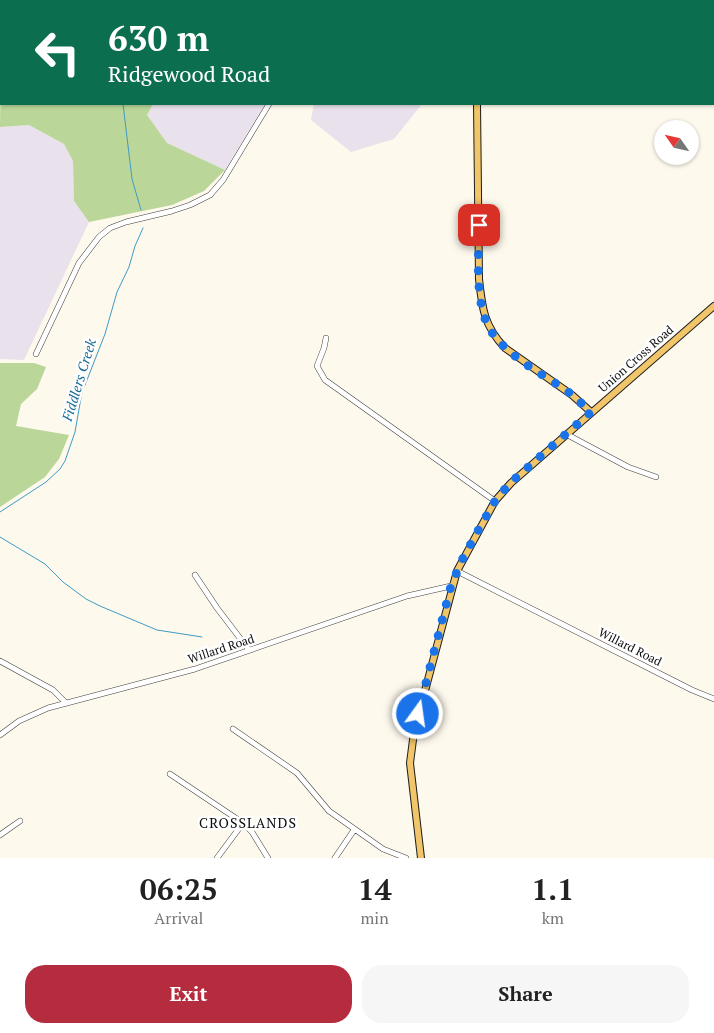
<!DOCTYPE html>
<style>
:root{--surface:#fff;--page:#f6f6f6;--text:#222;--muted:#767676;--accent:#b52c3e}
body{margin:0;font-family:"PT Serif",serif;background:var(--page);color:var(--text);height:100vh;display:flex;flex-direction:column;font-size:19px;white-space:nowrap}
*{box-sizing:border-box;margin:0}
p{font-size:16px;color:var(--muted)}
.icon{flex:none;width:28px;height:28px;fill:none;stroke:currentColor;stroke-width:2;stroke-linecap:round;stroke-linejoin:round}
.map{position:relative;height:858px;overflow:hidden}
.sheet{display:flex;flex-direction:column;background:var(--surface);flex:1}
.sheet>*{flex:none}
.banner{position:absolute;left:0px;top:0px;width:715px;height:105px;box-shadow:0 1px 4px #0004;background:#0b6e4f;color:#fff;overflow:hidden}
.needle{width:32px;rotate:304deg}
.tools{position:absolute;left:654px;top:120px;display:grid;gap:10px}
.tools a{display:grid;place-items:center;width:45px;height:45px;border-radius:50%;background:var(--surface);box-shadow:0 1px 4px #0004;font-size:25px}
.pin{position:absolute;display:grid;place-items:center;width:42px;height:42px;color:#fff;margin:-21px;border-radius:10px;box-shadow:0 2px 8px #0006}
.me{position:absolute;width:55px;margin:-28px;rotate:14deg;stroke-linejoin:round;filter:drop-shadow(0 0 4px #0008)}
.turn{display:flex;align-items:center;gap:18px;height:105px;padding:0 25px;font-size:22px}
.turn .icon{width:65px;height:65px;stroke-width:2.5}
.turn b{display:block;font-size:35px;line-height:42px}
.eta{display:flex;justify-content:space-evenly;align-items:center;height:85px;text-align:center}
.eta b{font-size:30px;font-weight:600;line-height:35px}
.primary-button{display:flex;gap:10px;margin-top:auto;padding:10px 25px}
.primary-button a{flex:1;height:58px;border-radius:20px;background:var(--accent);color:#fff;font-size:20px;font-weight:600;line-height:58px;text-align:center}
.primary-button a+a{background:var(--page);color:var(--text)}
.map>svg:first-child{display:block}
.industrial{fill:#e9e1eb}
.forest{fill:#bad699}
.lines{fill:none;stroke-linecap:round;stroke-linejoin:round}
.stream{stroke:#3f9bc6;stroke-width:1}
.minor-casing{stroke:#3f3f3f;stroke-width:6}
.major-casing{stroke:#1d1d1d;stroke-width:8}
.highway-casing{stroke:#1d1d1d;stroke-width:9}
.minor{stroke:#fff;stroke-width:5}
.major{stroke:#f1c569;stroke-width:6}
.highway{stroke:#ed925c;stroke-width:8}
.route{stroke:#1a73e8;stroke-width:9;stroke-dasharray:0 16.2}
.labels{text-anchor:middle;stroke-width:5;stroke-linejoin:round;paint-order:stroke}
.street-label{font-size:12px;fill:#0c0c0c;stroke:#fff}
.water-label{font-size:14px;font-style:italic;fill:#1c6c97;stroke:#fff}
.neighbourhood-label{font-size:14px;letter-spacing:1px;fill:#0c0c0c;stroke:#fff}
</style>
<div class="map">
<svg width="714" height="858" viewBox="0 0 714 858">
<rect width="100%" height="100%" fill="#fef9ed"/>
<path class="industrial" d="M153,104H265L225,170L167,143L147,115Z
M314,104H422L394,139L351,152L311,120Z
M29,125L64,144L73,161L74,201L89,222L24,360L0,359V127Z"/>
<path class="forest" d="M1,47V104H153L147,115L167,143L225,170L204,191L172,205L89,222L74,201L73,161L64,144L29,125L0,127Z
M0,363H34L46,367L37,389L21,404L16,426L69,435L59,459L45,477L0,507Z"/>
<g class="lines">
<path class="stream" d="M101,0V1
M123,104L132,179L141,210
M0,512L46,482L60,469L65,461L75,432L82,392L87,380L105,334L117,292L129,267L135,246L143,228
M0,537L45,564L63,582L86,599L100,606L157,630L202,637"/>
<g class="minor-casing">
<path id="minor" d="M309,1V0
M326,338L324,348L317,366L325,380L495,501
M36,354L79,263L99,237L110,228L126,222L172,211L190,205L210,195L223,180L269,104
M566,434L628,467L656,477
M457,571L692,690L714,699
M195,575L217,608L249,650
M0,661L53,690L65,702
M233,729L297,773L329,811L383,849L406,858
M0,735L19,721L48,708L195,669L407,596L451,586
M170,774L243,823L252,832L268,858
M0,835L20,821
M217,858L243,823
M335,858L354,830"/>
</g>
<g class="major-casing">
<path id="major" d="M459,0V1
M477,104L479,279C482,308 484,326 505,348L572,395L591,412
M421,858L410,763L414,732L457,571L495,501L511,483L714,306"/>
</g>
<g class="highway-casing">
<path id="highway" d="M33,1L34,0
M0,24L1,23"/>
</g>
<use href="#minor" class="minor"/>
<use href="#major" class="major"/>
<use href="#highway" class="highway"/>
</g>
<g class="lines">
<path class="route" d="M418,714L451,586L462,560L480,527L495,501L510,483L591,412C584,406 578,400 571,394C544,374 502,355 487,324C475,296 479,255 479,225"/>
</g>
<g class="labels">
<g class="street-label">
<text transform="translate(636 359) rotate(-41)" y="4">Union Cross Road</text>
<text transform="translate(630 647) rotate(27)" y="4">Willard Road</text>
<text transform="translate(221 649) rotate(-18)" y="4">Willard Road</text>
</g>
<g class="water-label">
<text transform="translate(79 380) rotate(-73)" y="5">Fiddlers Creek</text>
</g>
<g class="neighbourhood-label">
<text x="248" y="828">CROSSLANDS</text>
</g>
</g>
</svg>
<div class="tools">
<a><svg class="needle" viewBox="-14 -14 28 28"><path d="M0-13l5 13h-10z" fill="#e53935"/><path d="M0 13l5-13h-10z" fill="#767676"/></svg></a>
</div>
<div class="pin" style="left:479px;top:225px;background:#d93025"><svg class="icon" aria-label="arrive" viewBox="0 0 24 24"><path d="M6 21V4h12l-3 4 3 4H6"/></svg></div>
<svg class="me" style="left:418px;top:714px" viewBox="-20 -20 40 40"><circle r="17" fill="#1a73e8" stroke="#fff" stroke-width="3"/><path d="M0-11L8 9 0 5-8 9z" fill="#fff"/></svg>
<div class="banner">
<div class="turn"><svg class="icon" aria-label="left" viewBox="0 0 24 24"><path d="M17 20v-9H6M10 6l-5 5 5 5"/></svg><div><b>630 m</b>Ridgewood Road</div></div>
</div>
</div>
<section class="sheet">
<div class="eta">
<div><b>06:25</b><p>Arrival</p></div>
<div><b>14</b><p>min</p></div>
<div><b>1.1</b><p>km</p></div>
</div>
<div class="primary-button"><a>Exit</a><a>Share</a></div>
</section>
